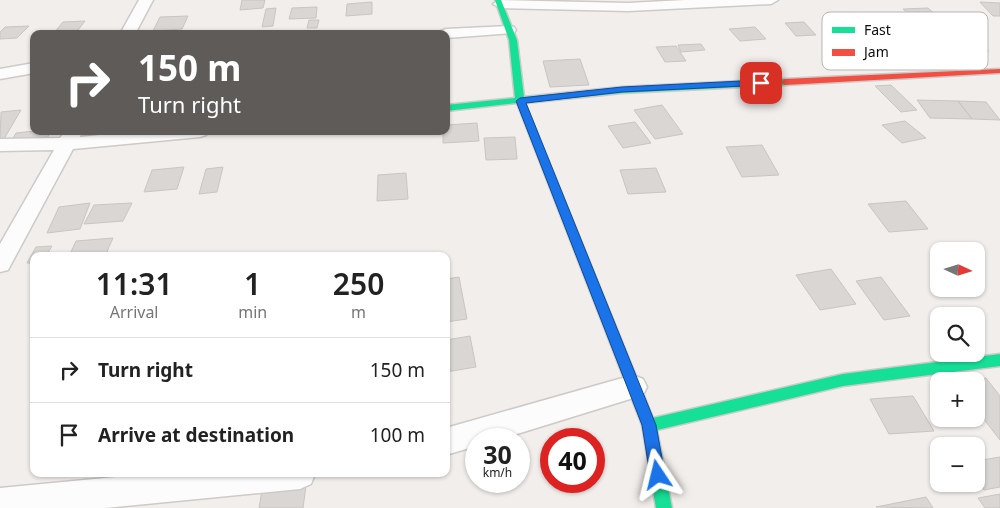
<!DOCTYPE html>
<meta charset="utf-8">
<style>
:root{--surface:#fff;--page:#f2f2f2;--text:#222;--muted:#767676;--line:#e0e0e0}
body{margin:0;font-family:"Noto Sans",sans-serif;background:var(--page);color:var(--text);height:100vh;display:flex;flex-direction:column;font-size:19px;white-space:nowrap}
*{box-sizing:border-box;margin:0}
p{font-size:16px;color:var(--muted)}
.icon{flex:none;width:28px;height:28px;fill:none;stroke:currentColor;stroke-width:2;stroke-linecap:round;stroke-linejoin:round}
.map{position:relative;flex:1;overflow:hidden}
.sheet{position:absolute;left:30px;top:252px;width:420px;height:225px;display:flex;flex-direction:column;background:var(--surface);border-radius:10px;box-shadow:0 1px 4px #0004}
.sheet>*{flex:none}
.hud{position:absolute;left:30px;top:30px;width:420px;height:105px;border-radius:10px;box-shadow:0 1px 4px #0004;background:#5e5b59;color:#fff;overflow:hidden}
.needle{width:32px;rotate:94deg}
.buttons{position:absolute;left:930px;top:242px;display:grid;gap:10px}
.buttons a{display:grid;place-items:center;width:55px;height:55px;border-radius:10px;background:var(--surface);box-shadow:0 1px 4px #0004;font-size:25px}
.speed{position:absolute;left:465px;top:428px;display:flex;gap:10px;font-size:25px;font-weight:700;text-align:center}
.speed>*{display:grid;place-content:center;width:65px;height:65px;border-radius:50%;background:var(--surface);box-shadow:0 1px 4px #0004;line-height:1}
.speed small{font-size:12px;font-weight:400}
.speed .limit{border:8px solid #d22;background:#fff;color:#111}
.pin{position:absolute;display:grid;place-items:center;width:42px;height:42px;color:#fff;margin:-21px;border-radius:10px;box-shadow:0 2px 8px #0006}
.me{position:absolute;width:55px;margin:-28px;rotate:350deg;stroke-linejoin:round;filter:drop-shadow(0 0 4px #0008)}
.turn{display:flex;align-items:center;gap:18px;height:105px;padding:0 25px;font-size:22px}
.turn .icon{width:65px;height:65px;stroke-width:2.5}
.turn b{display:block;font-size:35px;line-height:42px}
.eta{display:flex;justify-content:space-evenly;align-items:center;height:85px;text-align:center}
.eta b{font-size:30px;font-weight:600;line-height:35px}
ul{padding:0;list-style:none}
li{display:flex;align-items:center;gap:15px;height:65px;padding:0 25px;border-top:1px solid var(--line)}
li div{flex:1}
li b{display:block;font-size:19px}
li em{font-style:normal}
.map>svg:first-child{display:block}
.building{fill:#d9d6d4;stroke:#c8c5c3}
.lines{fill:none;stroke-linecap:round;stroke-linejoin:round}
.street-casing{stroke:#cdcac8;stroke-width:3}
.fast-casing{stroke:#cdcac8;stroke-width:3}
.jam-casing{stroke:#cdcac8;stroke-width:3}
.street{fill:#fdfcfc;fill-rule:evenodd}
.fast{fill:#16e098;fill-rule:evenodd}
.jam{fill:#f24e42;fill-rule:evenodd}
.route{fill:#1a73e8;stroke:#114b97}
.key{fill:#fff;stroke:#b7b6b6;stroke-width:1}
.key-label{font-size:14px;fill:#0e0c0a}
</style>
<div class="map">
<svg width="1000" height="508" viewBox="0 0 1000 508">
<rect width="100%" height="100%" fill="#f2eeec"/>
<path class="building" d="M242,0H265L263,8L240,10Z
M372,2V14L346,16L347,4Z
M980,2L1000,3V16H993Z
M317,7L316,18L289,19L292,8Z
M276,8L273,26L262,27L266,9Z
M928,8L944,22L919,23L903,9Z
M188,16L182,29L153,31L160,17Z
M309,20H319L317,28H307Z
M85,21L75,34H53L63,22Z
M804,22L816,35L796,36L785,23Z
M29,26L17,38L0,39V32L5,27Z
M755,27L766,39L740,41L729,29Z
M967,34L989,51L960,53L938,36Z
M701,44L705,50L681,52L678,45Z
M676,46L686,61L665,62L656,47Z
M580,59L589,85L550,87L543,61Z
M891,85L917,110L901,112L875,86Z
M917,100L958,101L972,119L930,118Z
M958,101L986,102L1000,120L972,119Z
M662,105L683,134L655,139L634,110Z
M21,110L4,139L0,140L1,112Z
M905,121L926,138L902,143L882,125Z
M635,122L651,143L623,148L608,126Z
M477,123L479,141L443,143V131H446V125Z
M34,131H50L48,137L12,140L16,133Z
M515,137L517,159L486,160L484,138Z
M762,145L779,175L742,177L726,147Z
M184,167L177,189L144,192L152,170Z
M223,167L217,192L199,194L206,169Z
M656,168L666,192L628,194L620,170Z
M406,173L408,199L377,201L378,175Z
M906,201L928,229L889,232L868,204Z
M90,203L80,229L47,233L59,207Z
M132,203L123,221L84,224L94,205Z
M113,238L105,256H69L76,241Z
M52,246L46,256H34V263H27L36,247Z
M831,269L856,304L820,310L796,275Z
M459,277L467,319L446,322V279Z
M881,277L910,316L884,320L856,281Z
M470,336L476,367L446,372V340Z
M986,378L1000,396V440L976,409V381H970Z
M913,396L934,431L889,434L870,399Z
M1000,457V487L984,490L976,479V461Z
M306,486L303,508H259L262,490Z
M1000,494V508H985L978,498Z
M926,497L933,508L876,507Z"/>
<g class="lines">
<g class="street-casing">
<path id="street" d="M139,0H153L135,34H120Z
M499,0L628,3L685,0H778L771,4L628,11L500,8L493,4Z
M509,26L514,27L516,30L514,33L446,38V34H439L441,31L446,29Z
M34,63V73L0,79V69Z
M65,131H79L81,134L80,137L140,131H209L206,135L200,137L73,149L8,270L0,272V244L54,150L0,151V139L60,138Z
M633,375L643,379L647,387L643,395L501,439H476V446L446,455V428Z
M147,474H315L311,484L300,489L105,508H0V488Z"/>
</g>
<g class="fast-casing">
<path id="fast" d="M495,0H501L517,40L524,97L622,87L785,79L789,82L785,85L622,93L525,103L653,418L843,374L1000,354V366L843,386L657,430L672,508H656L642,425L517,103L446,111V105L515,98L509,40Z"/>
</g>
<g class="jam-casing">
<path id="jam" d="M1000,69V73L785,85L781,82L785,79Z"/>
</g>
<use href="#street" class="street"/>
<use href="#fast" class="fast"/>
<use href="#jam" class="jam"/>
</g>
<path class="route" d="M761,80L764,81V85L622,92L526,103L656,425L665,475L663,480L658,482L653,480L650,475L642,425L516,101L520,98L622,87Z"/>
<rect x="822" y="12" width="166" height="58" rx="8" class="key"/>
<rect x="832" y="27" width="23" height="6" fill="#16e098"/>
<rect x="832" y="49" width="23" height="7" fill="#f24e42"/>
<g class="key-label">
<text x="864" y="35">Fast</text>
<text x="864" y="57">Jam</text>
</g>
</svg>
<div class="buttons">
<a><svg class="needle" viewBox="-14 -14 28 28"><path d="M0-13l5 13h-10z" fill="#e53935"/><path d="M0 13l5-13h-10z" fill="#767676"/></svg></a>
<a><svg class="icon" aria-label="search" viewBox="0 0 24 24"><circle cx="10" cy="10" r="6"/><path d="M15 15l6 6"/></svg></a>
<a>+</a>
<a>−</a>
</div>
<div class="speed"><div>30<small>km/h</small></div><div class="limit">40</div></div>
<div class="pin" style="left:761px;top:83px;background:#d93025"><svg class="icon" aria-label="arrive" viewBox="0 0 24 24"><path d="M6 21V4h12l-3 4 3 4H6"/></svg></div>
<svg class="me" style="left:658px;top:475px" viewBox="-20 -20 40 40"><path d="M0-17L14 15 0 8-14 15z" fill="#1a73e8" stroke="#fff" stroke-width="4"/></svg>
<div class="hud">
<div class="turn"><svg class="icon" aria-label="right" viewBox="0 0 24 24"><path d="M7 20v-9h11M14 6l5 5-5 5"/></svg><div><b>150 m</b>Turn right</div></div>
</div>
<section class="sheet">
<div class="eta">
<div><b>11:31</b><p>Arrival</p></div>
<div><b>1</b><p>min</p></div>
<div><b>250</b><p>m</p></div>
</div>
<ul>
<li><svg class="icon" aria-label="right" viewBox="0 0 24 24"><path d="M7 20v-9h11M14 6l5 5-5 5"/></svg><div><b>Turn right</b></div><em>150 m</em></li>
<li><svg class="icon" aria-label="arrive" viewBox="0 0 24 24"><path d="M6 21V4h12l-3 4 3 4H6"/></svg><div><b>Arrive at destination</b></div><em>100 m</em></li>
</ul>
</section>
</div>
